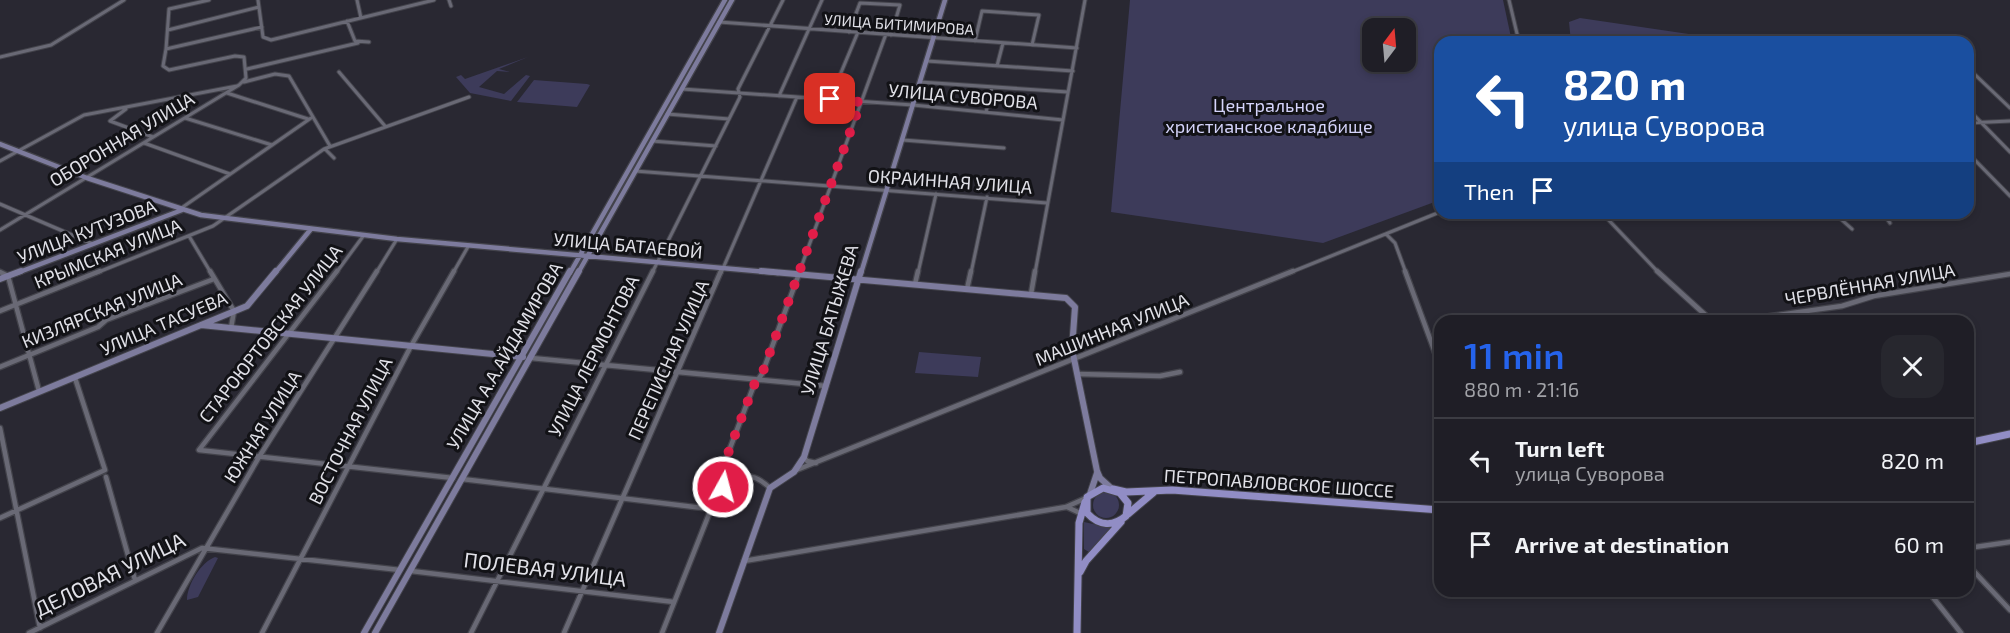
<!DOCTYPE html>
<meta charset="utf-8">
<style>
:root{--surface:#1f1e26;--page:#27272e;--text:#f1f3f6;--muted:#a1a2a7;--line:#3c3c43;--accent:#2563eb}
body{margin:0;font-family:"Exo 2",sans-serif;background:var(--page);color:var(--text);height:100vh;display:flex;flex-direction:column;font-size:22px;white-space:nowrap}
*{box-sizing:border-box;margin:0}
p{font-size:20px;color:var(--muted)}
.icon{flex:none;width:33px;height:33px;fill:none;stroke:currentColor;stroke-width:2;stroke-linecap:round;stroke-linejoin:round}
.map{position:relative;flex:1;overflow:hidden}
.details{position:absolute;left:1434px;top:315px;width:540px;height:282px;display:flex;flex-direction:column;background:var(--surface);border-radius:18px;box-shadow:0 3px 9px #0003,0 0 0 2px var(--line)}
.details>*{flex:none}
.hud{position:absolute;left:1434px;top:36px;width:540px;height:183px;border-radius:18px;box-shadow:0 3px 9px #0003,0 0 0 2px var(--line);background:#1a4fa0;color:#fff;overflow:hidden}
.needle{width:39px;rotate:16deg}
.controls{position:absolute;left:1362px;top:18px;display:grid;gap:12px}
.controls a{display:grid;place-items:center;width:54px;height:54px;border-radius:12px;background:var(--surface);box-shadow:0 3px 9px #0003,0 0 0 2px var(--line);font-size:30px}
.pin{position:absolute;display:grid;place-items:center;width:51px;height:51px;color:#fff;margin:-26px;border-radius:12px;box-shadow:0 3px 9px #0006}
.me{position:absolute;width:66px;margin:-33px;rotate:7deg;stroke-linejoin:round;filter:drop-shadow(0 0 4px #0008)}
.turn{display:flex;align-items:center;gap:21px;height:126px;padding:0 30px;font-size:27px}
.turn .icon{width:78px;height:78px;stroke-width:2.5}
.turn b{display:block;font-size:42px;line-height:51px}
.then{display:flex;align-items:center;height:57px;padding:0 30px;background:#0003;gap:12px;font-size:22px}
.round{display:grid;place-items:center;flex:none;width:63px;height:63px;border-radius:18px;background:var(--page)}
.overview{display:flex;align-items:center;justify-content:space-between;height:102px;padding:0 30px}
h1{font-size:36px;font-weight:600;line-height:45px;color:var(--accent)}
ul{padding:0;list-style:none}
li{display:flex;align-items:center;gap:18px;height:84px;padding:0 30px;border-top:2px solid var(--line)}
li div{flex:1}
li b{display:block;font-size:22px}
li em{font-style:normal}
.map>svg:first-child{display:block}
.green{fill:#3d3b5a;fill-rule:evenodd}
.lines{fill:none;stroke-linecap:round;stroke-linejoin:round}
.street-far1-casing{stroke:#43434b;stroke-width:5}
.street-casing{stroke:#43434b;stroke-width:7}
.secondary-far1-casing{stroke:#43434b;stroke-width:7}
.secondary-casing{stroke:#43434b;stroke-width:8}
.primary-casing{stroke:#43434b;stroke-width:9}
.street-far1{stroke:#696975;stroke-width:3}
.street{stroke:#696975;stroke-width:4.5}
.secondary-far1{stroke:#7d7b9d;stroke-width:4.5}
.secondary{stroke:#7d7b9d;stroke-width:6}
.primary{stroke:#918dc5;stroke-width:7}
.route{stroke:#e11d48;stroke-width:10;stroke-dasharray:0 18}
.labels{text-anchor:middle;stroke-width:6;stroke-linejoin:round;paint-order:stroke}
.far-street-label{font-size:15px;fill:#e1e1e8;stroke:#121216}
.street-label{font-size:18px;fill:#e1e1e8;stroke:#121216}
.park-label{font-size:18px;fill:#d5d4fb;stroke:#121216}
.near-street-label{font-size:21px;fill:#e1e1e8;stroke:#121216}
</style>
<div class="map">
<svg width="2010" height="633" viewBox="0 0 2010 633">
<rect width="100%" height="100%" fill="#292832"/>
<path class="green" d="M1130,0H1503L1512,42H1440V200L1323,243L1111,212ZM1372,28H1406V62H1372Z
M1580,18L1709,37L1710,42H1571L1569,22Z
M528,57L499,69L510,72L497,71L479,87L504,94L526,75L530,76L511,101L470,93L456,77L461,75L465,79Z
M534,80L587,84L590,85L577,107L517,102Z
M919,352L981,357L978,377L915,373Z
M1093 505a13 13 0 1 1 26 0a13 13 0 1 1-26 0Z
M1084,522L1111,528L1089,552L1084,549Z
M215,557L218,558L198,597L187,600C187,585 201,562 215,557Z"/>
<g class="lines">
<g class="street-far1-casing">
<path id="street-far1" d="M258,0L263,37L271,40L434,0
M357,0L361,18
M449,0L451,6
M1509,0L1519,42
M347,21L355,41L369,42
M719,22L1077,48
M168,30L259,7
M849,32L860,3L900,5L891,35
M1744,39L1746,42
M975,41L982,11L1039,15L1032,45
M166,49L169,9L209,0
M0,57L51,45L124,0
M927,61L1073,71
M997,66L1003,43
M1968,68L2010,108
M247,69L358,43
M339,72L385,126
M244,82L275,74L289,76L330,146
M920,82L1068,92
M682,89L913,105L1063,120
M227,93L308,119
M779,96L822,0
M830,99L858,32
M126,109L110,121L153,137
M1968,109L2010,152
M986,112L992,87
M667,114L729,119
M185,118L272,145
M1968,123L2010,121
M903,140L1004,148
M652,141L716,146
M144,143L230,174
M325,149L334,158
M1968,153L2010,196
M0,161L84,115L237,86
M635,171L1047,203
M0,204L93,244
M180,209L311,118
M1602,213L1659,273
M1834,213L1852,229
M1883,213L1890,223
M1929,213L1932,216
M0,230L239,85L246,78L244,57L235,56L169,70L163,66L166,49L262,27
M1386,234L1395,243L1406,273
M189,236L211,273
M96,273L213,226L324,149L469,97
M336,273L364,235
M376,273L397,239
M453,273L469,245
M652,273L740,97L738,89L783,0
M721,273L797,97
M799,273L886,34
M918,273L936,194
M971,273L987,197
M1035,273L1085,0
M1289,273L1440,212"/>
</g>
<g class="street-casing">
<path id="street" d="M210,271L234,311L231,328
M337,271L199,450L453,478
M1405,271L1440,366
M1657,271L1712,321
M0,272L8,276L39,391
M915,284L918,271
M967,289L971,271
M1031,294L1035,271
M0,311L100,271
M1735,321L1842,306L1874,296L2010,274
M531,358L826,386
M0,367L98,327L106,320L214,279
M1078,374L1160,376L1180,372
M0,428L40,628
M804,457L807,461L816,463
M724,469L741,474
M794,471L1293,271
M106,477L135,580
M462,479L711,509
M723,487C741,473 753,472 770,488
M1067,507L1082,514
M0,518L105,470L75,378
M1968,548L2010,542
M744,561L1066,507L1084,499
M1968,565L2010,610
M411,571L674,602
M1928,591L1961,633
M29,633L202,548L400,570
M157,633L259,457L377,271
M262,633L411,346L454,271
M471,633L653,271
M564,633L721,271
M662,633L711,509L723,487L724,464L754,385L762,374L800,271"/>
</g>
<g class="secondary-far1-casing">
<path id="secondary-far1" d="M0,144L87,178L201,215L397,239L778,273
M17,273L182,210
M275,273L311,229
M570,273L725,0
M578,273L732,0
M861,273L945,0"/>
</g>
<g class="secondary-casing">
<path id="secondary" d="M761,271L1066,298L1075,307L1072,349L1097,471L1100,478L1111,488
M0,279L21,271
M201,325L523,357
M0,408L247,306L276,271
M1090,494L1097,473
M364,633L570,271
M375,633L579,271
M719,633L770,488L794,472L804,457L861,271"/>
</g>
<g class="primary-casing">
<path id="primary" d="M1968,443L2010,434
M1103,488L1120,493L1128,503L1126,516C1113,527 1099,526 1087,513V497Z
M1113,489L1126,492L1172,490L1440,510
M1128,514L1154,492
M1080,572L1086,561L1121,522
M1077,633L1079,523L1085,502"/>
</g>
<use href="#street-far1" class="street-far1"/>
<use href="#street" class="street"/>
<use href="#secondary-far1" class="secondary-far1"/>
<use href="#secondary" class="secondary"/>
<use href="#primary" class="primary"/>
</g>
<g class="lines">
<path class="route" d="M723,487L724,464L754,385L762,374L861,102L830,99"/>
</g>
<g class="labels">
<g class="far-street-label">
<text transform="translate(899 25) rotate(4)" y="5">УЛИЦА БИТИМИРОВА</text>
</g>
<g class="street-label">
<text transform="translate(963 97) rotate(5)" y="6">УЛИЦА СУВОРОВА</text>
<text transform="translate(122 140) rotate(-31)" y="6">ОБОРОННАЯ УЛИЦА</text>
<text transform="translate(950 182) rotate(4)" y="6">ОКРАИННАЯ УЛИЦА</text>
<text transform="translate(87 232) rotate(-21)" y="6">УЛИЦА КУТУЗОВА</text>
<text transform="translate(628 246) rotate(5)" y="6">УЛИЦА БАТАЕВОЙ</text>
<text transform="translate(108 254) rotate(-22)" y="6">КРЫМСКАЯ УЛИЦА</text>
<text transform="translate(1870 285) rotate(-10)" y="6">ЧЕРВЛЁННАЯ УЛИЦА</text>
<text transform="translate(102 311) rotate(-22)" y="6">КИЗЛЯРСКАЯ УЛИЦА</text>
<text transform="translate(830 320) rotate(-73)" y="6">УЛИЦА БАТЫЖЕВА</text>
<text transform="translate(164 324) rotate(-23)" y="6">УЛИЦА ТАСУЕВА</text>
<text transform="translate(1112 330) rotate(-22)" y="6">МАШИННАЯ УЛИЦА</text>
<text transform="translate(271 334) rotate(-52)" y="6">СТАРОЮРТОВСКАЯ УЛИЦА</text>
<text transform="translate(505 356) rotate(-60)" y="6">УЛИЦА А.А.АЙДАМИРОВА</text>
<text transform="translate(594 356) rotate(-63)" y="6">УЛИЦА ЛЕРМОНТОВА</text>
<text transform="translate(669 360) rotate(-66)" y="6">ПЕРЕПИСНАЯ УЛИЦА</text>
<text transform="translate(263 427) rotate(-58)" y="6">ЮЖНАЯ УЛИЦА</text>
<text transform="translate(351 431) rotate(-63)" y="6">ВОСТОЧНАЯ УЛИЦА</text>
<text transform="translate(1279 484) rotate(4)" y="6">ПЕТРОПАВЛОВСКОЕ ШОССЕ</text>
</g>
<g class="park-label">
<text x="1269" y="112">Центральное<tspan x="1269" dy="21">христианское кладбище</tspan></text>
</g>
<g class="near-street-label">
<text transform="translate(545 570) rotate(7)" y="7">ПОЛЕВАЯ УЛИЦА</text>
<text transform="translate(110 575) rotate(-26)" y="7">ДЕЛОВАЯ УЛИЦА</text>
</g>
</g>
</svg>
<div class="controls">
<a><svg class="needle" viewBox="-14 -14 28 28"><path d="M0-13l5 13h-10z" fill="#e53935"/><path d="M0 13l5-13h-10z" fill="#a1a2a7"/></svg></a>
</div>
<div class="pin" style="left:830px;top:99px;background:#d93025"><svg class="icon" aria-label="arrive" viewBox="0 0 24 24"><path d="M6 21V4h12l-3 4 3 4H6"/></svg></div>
<svg class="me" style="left:723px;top:487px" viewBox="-20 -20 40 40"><circle r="17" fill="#e11d48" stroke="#fff" stroke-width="3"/><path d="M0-11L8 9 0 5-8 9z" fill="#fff"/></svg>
<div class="hud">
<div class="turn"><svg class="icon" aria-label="left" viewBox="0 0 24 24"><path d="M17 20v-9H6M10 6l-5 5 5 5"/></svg><div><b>820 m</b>улица Суворова</div></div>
<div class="then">Then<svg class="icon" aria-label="arrive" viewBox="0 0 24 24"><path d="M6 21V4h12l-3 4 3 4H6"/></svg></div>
</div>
<section class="details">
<div class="overview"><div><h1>11 min</h1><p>880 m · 21:16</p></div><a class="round"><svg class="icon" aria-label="close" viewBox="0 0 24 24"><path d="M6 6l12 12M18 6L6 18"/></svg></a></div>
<ul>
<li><svg class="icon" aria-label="left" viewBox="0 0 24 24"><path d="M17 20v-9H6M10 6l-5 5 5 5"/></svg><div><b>Turn left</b><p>улица Суворова</p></div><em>820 m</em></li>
<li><svg class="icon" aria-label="arrive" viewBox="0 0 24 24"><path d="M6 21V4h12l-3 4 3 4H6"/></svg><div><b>Arrive at destination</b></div><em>60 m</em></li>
</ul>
</section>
</div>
